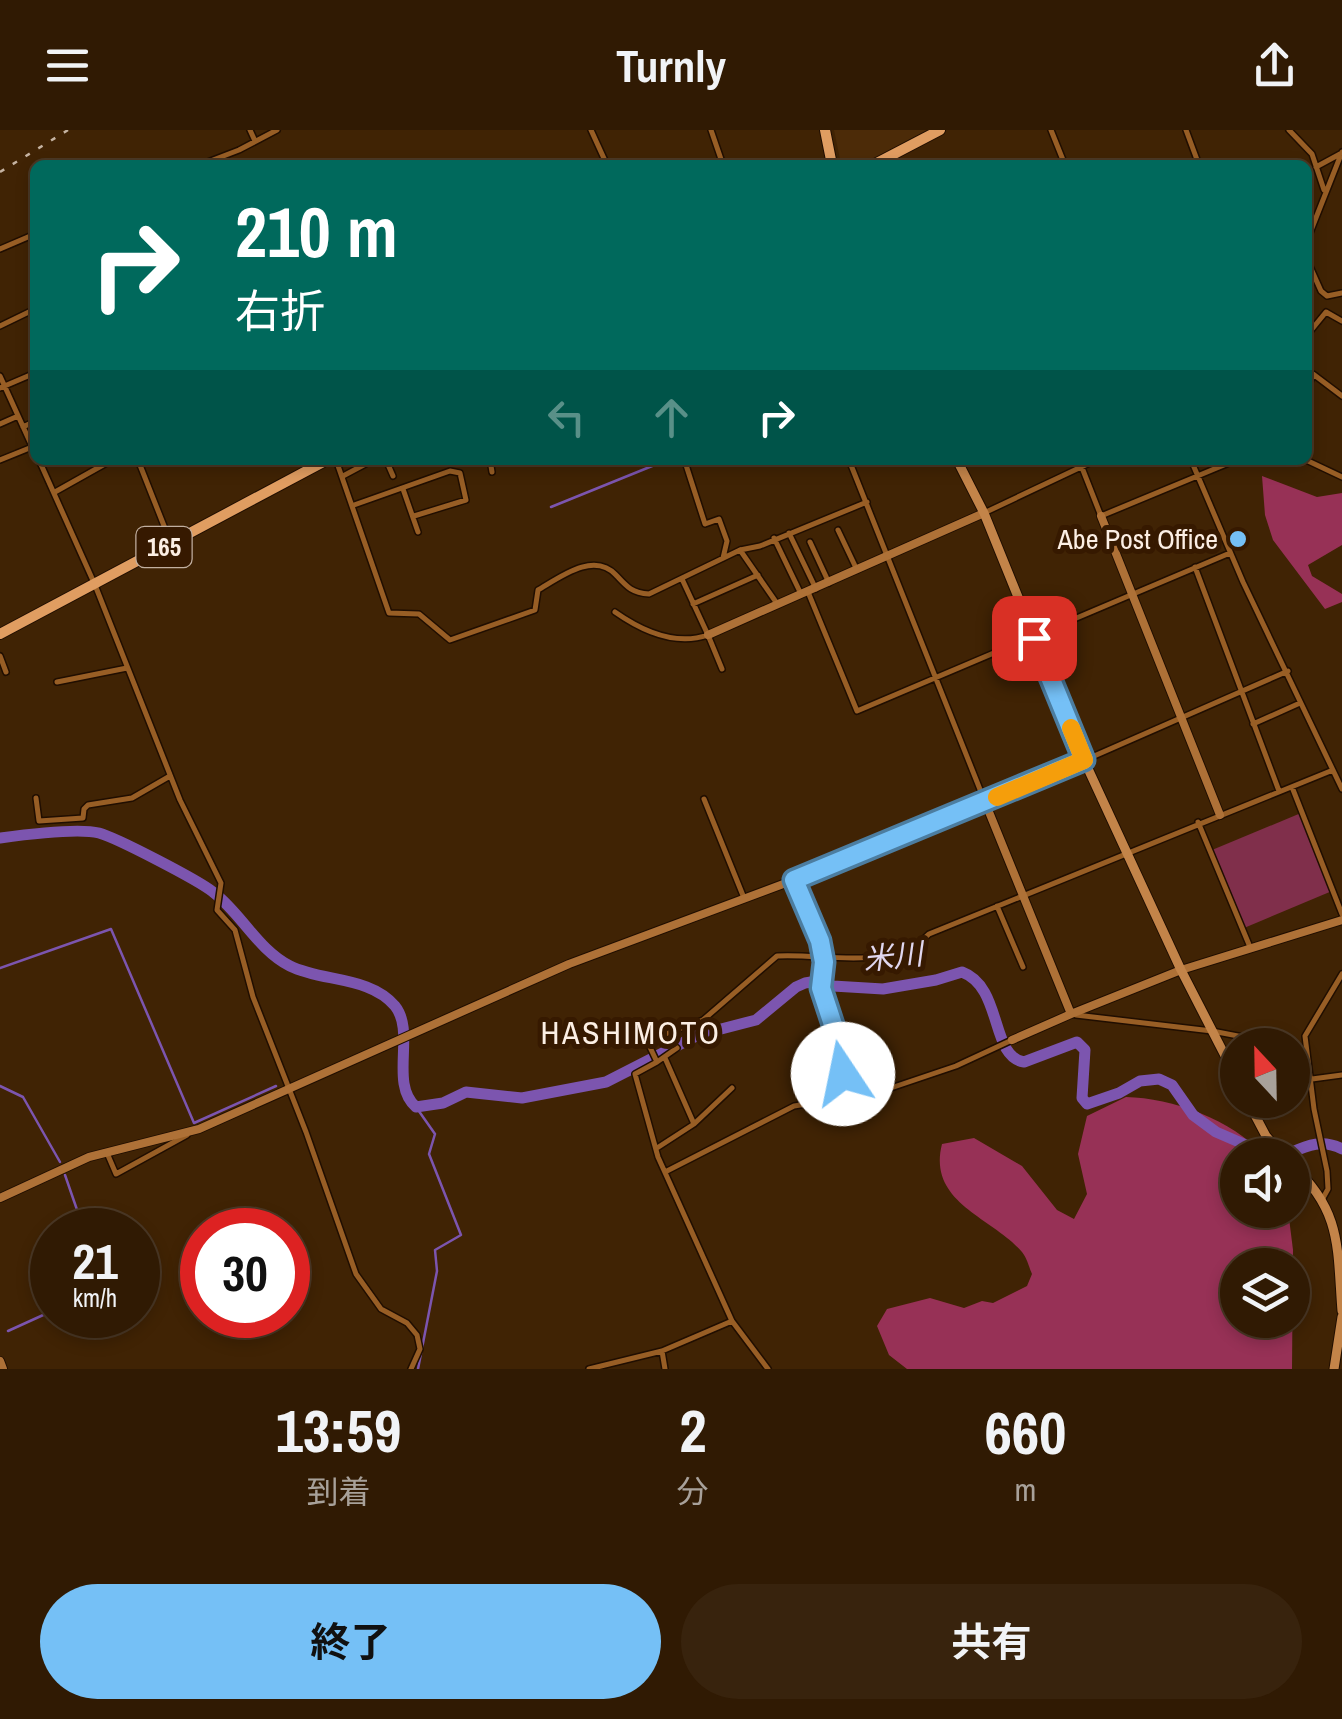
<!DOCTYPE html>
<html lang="ja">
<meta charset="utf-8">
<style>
:root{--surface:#301a03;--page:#38230d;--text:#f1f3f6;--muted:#a8a19a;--line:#4b3825;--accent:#75c0f6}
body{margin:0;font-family:"Archivo Narrow","Noto Sans JP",sans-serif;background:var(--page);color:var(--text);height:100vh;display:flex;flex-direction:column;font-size:38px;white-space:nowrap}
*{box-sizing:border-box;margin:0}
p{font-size:32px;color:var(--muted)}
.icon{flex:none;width:55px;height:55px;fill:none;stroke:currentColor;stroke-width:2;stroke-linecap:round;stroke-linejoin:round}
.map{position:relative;height:1239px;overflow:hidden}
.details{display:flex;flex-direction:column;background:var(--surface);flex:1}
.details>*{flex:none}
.banner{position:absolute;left:30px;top:30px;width:1282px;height:305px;border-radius:15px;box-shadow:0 5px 15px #0003,0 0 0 2px var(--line);background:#00695c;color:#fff;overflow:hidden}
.needle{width:65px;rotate:338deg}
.controls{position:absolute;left:1220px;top:898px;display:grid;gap:20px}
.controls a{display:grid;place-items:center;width:90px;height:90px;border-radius:50%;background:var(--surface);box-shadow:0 5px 15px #0003,0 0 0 2px var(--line);font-size:50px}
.speed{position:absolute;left:30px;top:1078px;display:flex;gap:20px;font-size:50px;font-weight:700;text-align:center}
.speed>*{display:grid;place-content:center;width:130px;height:130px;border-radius:50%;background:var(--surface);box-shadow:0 5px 15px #0003,0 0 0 2px var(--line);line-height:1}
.speed small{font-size:25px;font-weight:400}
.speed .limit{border:15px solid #d22;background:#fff;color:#111}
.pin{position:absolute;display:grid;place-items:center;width:85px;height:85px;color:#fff;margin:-42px;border-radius:20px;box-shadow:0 5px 15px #0006}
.me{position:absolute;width:110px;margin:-55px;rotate:349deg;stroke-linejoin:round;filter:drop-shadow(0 0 8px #0008)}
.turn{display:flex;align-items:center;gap:35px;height:210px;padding:0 40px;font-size:45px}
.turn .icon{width:130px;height:130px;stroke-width:2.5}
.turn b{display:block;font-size:70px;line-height:85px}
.lanes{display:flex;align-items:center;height:95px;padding:0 40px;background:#0003;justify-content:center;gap:50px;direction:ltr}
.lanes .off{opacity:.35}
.eta{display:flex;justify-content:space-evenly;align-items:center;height:170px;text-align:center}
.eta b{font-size:60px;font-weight:700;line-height:70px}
.cta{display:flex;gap:20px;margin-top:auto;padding:20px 40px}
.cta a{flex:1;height:115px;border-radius:60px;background:var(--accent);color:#111;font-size:40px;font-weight:700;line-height:115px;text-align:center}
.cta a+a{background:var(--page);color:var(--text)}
header{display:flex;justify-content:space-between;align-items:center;height:130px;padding:0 40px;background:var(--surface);font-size:45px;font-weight:700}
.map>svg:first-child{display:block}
.built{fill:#4c2b08}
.green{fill:#802f4b}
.forest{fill:#973156;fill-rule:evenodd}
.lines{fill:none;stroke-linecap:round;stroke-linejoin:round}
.stream{stroke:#7c55af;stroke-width:2.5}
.river{stroke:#7c55af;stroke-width:11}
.street-casing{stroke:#200e01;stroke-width:8}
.secondary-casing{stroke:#200e01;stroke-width:10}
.primary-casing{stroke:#200e01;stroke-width:11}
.highway-casing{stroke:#200e01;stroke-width:12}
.street{stroke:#985e25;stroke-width:5}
.secondary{stroke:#ae7137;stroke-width:8}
.primary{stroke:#c38449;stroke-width:9}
.highway{stroke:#e09d61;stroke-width:10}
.rail{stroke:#c5b3a2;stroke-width:2.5;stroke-dasharray:5 10;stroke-linecap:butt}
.route-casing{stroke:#4c7da0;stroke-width:25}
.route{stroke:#75c0f6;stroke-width:18}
.slow{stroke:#f59e0b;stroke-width:18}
.poi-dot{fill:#75c0f6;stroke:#361900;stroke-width:4}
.labels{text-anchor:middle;stroke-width:10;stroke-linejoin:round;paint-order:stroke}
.shield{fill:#361900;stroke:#c1afa0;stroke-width:2.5}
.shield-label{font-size:25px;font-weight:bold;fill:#fcefe4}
.poi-label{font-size:28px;fill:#fcefe4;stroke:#361900;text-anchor:end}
.water-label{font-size:30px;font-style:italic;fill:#e0d7ef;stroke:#361900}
.quarter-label{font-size:32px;letter-spacing:2.5px;fill:#fcefe4;stroke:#361900}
</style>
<header><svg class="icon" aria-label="menu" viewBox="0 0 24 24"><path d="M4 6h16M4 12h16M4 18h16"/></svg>Turnly<svg class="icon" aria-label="share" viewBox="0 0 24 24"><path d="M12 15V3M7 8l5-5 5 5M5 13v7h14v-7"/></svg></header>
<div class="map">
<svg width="1342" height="1239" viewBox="0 0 1342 1239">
<rect width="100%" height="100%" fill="#402304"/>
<path class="built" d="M834,0H929L861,35L841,34Z"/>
<path class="green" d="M1301,683L1332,761L1244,798L1212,720Z"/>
<path class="forest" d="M1262,346L1317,367L1342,363V415L1308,435L1312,446L1342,464V472L1325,479L1273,410L1265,385Z
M1126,967C1172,968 1233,990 1263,1025H1238V1080H1288L1293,1120L1292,1239H907L889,1225L877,1196L887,1179L930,1168L964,1178L982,1171L993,1173L1027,1156L1032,1144C1029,1137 1027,1128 1022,1122C992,1087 927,1073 942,1014L974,1008L1022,1036L1057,1080L1074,1089L1087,1064L1078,1024L1087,986ZM1238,1135H1292V1190H1238Z"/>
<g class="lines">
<path class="stream" d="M551,377L667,330
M0,838L111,799L194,993L276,956
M0,956L23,967L60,1032
M416,977L435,1004L429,1024L461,1105L435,1120L437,1141L418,1239
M65,1045L84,1100
M8,1201L52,1181"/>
<path class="river" d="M0,708C22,705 79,698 99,703C117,708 198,750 213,762C241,783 258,820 290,836C322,852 370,846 395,876C416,902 389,954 416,977L443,973L466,962L522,968L606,952L698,905L756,890L796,857L805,853L817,851L833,856L883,859L936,850L962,842C1003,857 990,927 1024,932L1077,912L1085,920L1082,968L1087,974L1119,963L1140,951L1159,949L1172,955L1193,985L1216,1002L1269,1025
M1290,1023C1308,1015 1323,1009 1342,1019"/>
<g class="street-casing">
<path id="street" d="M250,0L255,11
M591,0L607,35
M711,0L723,35
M1051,0L1065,35
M1186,0L1199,35
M1289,0L1312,24L1324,60
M200,35L239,20L277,0
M1137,35L1139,34
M1316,37L1340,24
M1308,108L1342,22
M0,119L35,104
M1308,132L1321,161L1327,166L1342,163
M0,196L35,179
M1308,204L1326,182L1342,191
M0,246L35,323
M0,258L35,243
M1308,258L1313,244L1342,266
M0,294L18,286
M23,297L35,291
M0,330L32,317
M39,330L95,455L180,670L221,753L217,780L235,800L253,867L306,1002L356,1144L381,1179L407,1193L417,1205L420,1219L411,1239
M138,330L170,411
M336,330L389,483L419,484L450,510L535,480L538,460C560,447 594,421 616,445C627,457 632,463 649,464L740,420L760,416L867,372
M386,330L393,346
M475,330L476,333
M490,330L492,342
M849,330L985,672
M1079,330L1101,386L1236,330
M1191,330L1243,452L1342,659
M1306,330L1342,347
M686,335L705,394L719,389L727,411L723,428
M343,346L373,330
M403,359L418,402
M55,362L112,330
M354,375L450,341L460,343L466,370L414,386
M984,383L1096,330
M838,400L857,440
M789,403L816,459
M774,408L801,464
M810,412L829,453
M740,420L778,475
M1195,437L1279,661
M682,449L708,505
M808,462L857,581L1230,423
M693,474L758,445
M615,482C642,501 676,516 708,505L722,539
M0,526L6,542
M57,552L127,538
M1253,594L1300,573
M1085,630L1288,541
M1292,657L1342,784
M36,668L39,691L83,688L84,679L88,675L132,668L170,646
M704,669L744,768
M1198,692L1250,817
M794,750L820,811L824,832L821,858L842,922L845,966
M997,776L1023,837
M1076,885L1212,901L1285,915
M665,928L694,994L732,958
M657,932L677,918
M1312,949L1342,945
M657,1018L694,994
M107,1023L116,1044L187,1005
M665,1042L794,976L876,963L956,936L1012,910
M1323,1068L1328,1059L1327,1041L1314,979L1305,906L1342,844
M662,1221L665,1239
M589,1239L662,1221L732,1191
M768,1239L732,1191L658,1027L635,944L657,932L647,911L703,890L777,826C826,823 891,842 929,804L1333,640"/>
</g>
<g class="secondary-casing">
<path id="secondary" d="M1101,386L1220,685
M708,505L984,383
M985,672L1071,884L1181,840L1342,790
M1012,910L1071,884
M0,1068L89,1027L199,999L569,834L794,750L1084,630
M0,1231L3,1239"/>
</g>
<g class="primary-casing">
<path id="primary" d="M957,330L984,383L1084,630L1181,840L1238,951
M1247,970L1266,1006L1282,1025
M1292,1035C1342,1081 1337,1117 1342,1181
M1334,1239L1342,1187"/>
</g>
<g class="highway-casing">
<path id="highway" d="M825,0L832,35
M873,35L940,0
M0,504L327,330"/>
</g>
<use href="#street" class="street"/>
<use href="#secondary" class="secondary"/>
<use href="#primary" class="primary"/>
<use href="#highway" class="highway"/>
<path class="rail" d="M0,42L68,0"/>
</g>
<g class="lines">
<g class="route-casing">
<path id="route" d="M843,944L842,922L821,858L824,832L820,811L794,750L1084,630L1034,508"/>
</g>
<use href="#route" class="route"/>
<path class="slow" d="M997,667L1084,630L1071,598"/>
</g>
<circle class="poi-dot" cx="1238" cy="409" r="10"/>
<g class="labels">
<rect class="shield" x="136.5" y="397" width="55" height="40" rx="8"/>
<g class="shield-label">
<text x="164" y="426">165</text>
</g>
<g class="poi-label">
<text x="1218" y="419">Abe Post Office</text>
</g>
<g class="water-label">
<text transform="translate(893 827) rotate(-6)" y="10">米川</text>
</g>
<g class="quarter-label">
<text x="631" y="914">HASHIMOTO</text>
</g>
</g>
</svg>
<div class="controls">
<a><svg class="needle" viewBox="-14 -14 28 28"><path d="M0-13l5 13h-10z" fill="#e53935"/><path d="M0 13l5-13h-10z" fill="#a8a19a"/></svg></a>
<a><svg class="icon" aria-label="sound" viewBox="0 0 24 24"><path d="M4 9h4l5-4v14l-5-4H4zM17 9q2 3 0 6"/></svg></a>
<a><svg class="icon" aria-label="layers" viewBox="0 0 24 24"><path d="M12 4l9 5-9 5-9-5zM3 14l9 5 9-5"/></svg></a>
</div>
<div class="speed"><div>21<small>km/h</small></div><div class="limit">30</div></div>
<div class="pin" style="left:1034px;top:508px;background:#d93025"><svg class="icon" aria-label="arrive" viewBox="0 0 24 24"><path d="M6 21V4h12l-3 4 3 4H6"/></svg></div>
<svg class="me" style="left:843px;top:944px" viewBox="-20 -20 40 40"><circle r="19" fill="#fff"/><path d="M0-13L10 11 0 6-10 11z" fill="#75c0f6"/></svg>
<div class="banner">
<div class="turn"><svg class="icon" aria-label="right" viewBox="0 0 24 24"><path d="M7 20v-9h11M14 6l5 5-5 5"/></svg><div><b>210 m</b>右折</div></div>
<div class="lanes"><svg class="icon off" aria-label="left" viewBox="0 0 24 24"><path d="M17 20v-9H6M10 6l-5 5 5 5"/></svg><svg class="icon off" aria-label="ahead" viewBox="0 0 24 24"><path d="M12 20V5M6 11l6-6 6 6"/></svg><svg class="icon" aria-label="right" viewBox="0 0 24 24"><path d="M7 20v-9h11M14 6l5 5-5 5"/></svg></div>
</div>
</div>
<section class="details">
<div class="eta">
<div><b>13:59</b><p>到着</p></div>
<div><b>2</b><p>分</p></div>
<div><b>660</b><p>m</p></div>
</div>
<div class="cta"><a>終了</a><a>共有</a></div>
</section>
